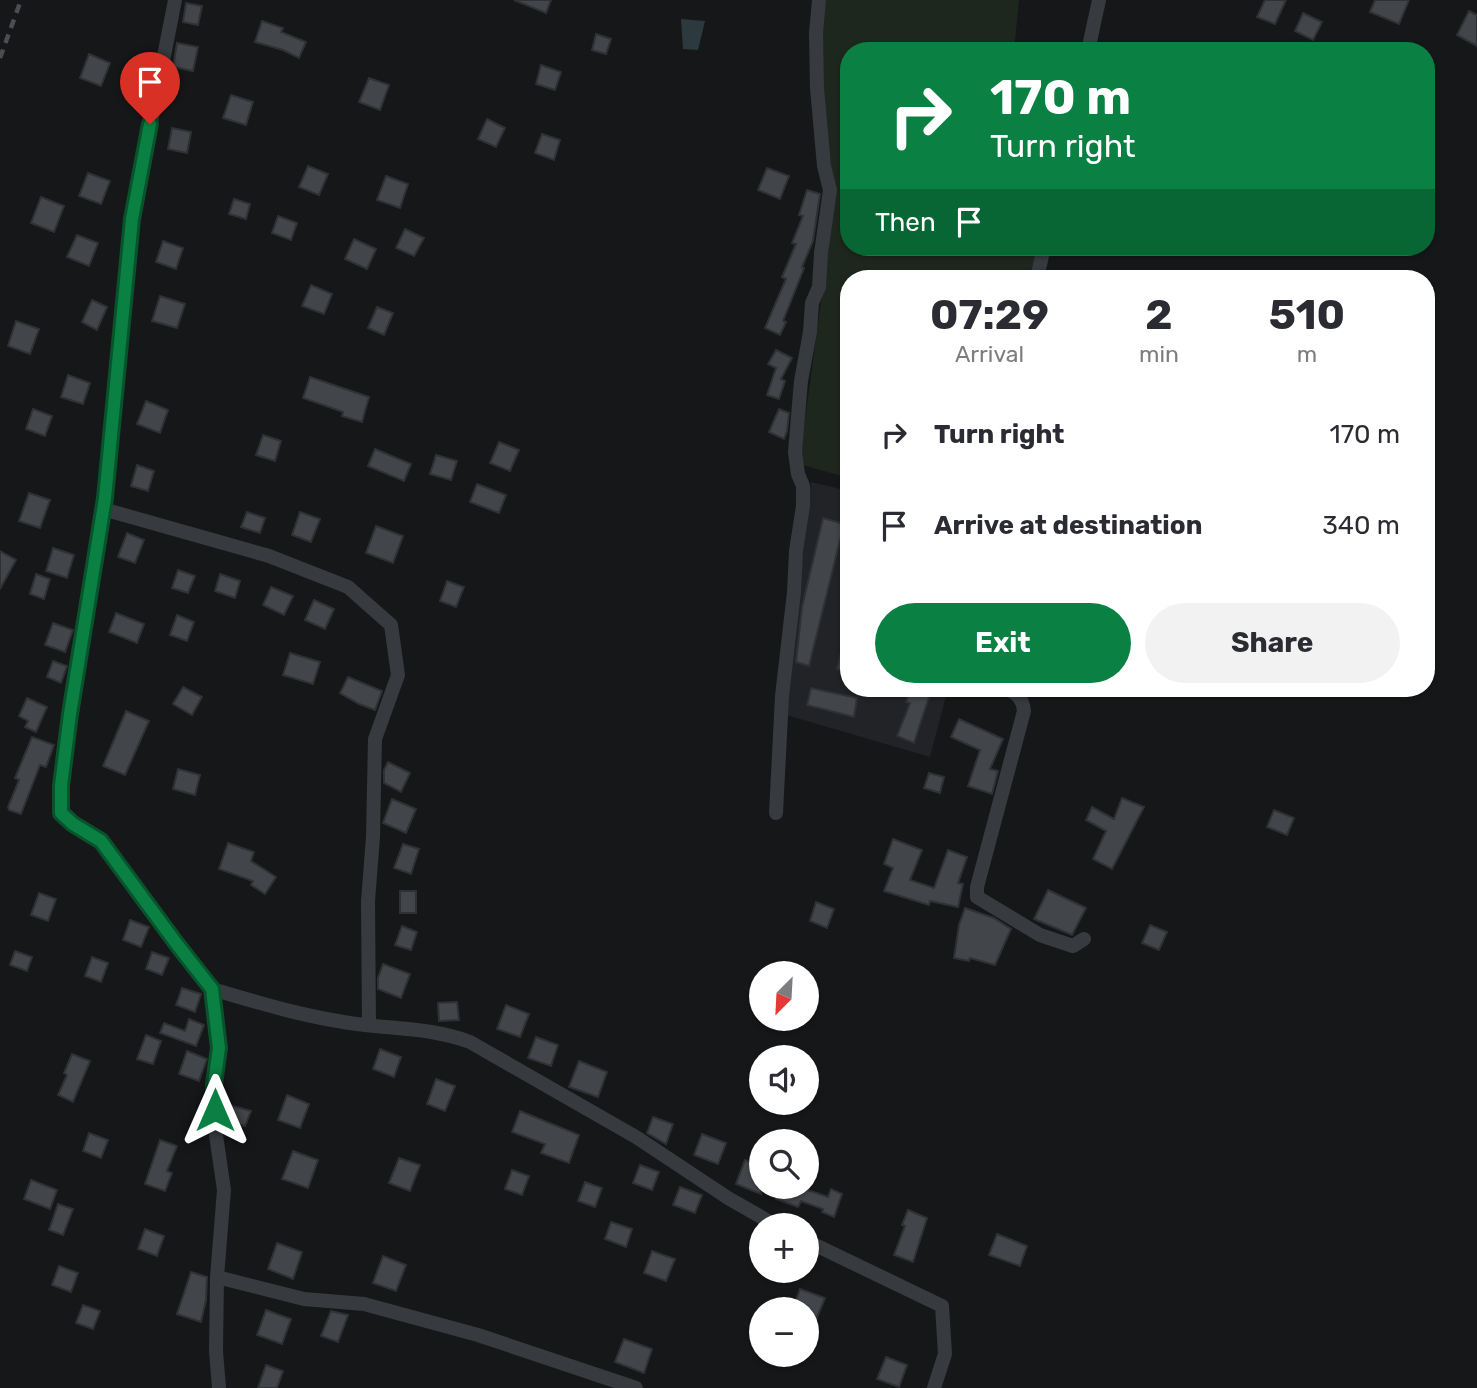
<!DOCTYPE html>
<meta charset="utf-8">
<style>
:root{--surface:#fff;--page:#f2f2f3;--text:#2b2b33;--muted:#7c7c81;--accent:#0b8043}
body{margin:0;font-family:Rubik,sans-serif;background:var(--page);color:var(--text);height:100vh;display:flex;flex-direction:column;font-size:26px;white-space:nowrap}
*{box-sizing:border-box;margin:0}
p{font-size:23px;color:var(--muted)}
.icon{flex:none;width:38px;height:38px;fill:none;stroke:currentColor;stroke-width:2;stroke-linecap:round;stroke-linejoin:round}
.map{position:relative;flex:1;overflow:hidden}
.sheet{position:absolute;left:840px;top:270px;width:595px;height:427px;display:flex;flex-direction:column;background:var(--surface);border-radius:28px;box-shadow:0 2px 5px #0004}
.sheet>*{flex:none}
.hud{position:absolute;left:840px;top:42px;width:595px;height:214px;border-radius:28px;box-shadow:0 2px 5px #0004;background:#0b8043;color:#fff;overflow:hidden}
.needle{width:46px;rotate:204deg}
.buttons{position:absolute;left:749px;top:961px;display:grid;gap:14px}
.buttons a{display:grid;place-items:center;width:70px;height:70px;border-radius:50%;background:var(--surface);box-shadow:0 2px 5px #0004;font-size:35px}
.pin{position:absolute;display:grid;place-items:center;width:60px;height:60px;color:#fff;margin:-72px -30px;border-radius:50% 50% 50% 0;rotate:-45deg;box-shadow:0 0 7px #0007}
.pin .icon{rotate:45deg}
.me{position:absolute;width:77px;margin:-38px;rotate:0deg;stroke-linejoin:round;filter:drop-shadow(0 0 5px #0008)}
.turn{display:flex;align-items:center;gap:24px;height:147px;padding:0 35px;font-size:32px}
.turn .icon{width:91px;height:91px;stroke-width:2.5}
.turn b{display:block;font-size:49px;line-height:60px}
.then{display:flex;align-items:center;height:66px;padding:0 35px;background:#0003;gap:14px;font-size:26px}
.eta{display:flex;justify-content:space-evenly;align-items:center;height:119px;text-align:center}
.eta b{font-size:42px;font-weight:700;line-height:49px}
.primary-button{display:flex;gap:14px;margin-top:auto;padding:14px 35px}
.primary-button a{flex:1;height:80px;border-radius:42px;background:var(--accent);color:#fff;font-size:28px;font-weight:700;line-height:80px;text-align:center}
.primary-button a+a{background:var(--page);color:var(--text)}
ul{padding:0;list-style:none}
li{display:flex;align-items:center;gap:21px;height:91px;padding:0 35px}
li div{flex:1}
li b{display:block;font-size:26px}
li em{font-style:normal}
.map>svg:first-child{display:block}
.built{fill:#222326}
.green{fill:#1e271e}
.water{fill:#2c393e}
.building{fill:#424549;stroke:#303135;stroke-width:2}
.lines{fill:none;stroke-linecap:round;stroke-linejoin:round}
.minor{stroke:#373a3e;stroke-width:14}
.rail{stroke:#4a4e53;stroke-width:4.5;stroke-dasharray:9 7;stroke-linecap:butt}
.route-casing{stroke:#07532c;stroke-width:18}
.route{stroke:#0b8043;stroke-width:12}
</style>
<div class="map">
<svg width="1477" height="1388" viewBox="0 0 1477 1388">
<rect width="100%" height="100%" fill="#161719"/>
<path class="built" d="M811,482L849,491V688H948L930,757L783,714Z"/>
<path class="green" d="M826,0H1019L1014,51H849V247H1038L1029,278H849V478L799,464L835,199L818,66Z"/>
<path class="water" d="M681,19L705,21L698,50L683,49Z"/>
<path class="building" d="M514,0H551L546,13Z
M1265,0H1286L1275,24L1257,17Z
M1375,0H1409L1399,24L1370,12Z
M186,3L202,6L198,25L183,22Z
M1469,11L1477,15V46L1457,35Z
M1303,13L1322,22L1313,40L1295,31Z
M262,21L283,28L281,32L306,42L299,58L283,50L255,42Z
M596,34L611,39L606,54L592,50Z
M177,43L198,47L193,71L173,67Z
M89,54L110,63L101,86L80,78Z
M541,65L561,72L555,90L536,84Z
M369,78L389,85L380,110L359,102Z
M231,95L253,102L246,125L223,118Z
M487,119L505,128L496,147L478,139Z
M172,128L191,132L187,153L168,149Z
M542,134L560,140L554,160L535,153Z
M308,166L328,174L319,195L299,187Z
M767,168L789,176L780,199L758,190Z
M88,173L110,181L101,204L79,196Z
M386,176L408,184L400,208L377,200Z
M807,190L820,194L813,241L802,267L804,268L791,301L783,321L786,322L780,335L765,328L786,279L782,277L796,244L792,243L803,216L799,215Z
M41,197L64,206L54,232L31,223Z
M234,199L250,204L246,219L229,214Z
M278,216L297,223L291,240L272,233Z
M405,229L424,238L414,256L396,248Z
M77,235L98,243L89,266L67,257Z
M354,239L376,249L367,269L345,259Z
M163,241L183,248L176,269L156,262Z
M311,285L332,294L324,314L302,306Z
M160,296L185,304L177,328L152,321Z
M92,300L107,307L97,330L82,322Z
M377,307L393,313L384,335L368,328Z
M16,321L39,329L30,354L8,346Z
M776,350L792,358L781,379L785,381L779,399L767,395L776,368L768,364Z
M68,375L90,383L83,404L61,397Z
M310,377L369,397L362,422L342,416L343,412L303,398Z
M146,401L168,410L160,433L137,424Z
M33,409L52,416L45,436L26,429Z
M779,409L789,413L787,431L784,439L769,432Z
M263,435L281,441L275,461L256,455Z
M499,442L519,450L510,471L490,463Z
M375,449L411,464L404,481L368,466Z
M436,455L457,461L451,480L430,474Z
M137,465L154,471L148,491L131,486Z
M477,484L506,495L499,513L470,502Z
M29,493L50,500L40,528L19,521Z
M247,512L265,518L260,533L241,527Z
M300,512L320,519L311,542L292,535Z
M823,518L844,524L809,666L796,662L802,607Z
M376,526L403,536L393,563L366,553Z
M127,533L144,540L135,563L118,557Z
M53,548L74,555L67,578L46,571Z
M0,551L16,560L0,589Z
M178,570L195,576L188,593L172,588Z
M36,574L50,579L44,599L30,594Z
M220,574L240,581L235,598L215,591Z
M447,581L464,587L456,607L440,601Z
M271,587L293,596L284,615L263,605Z
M314,600L334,609L325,629L305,620Z
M116,613L144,624L137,643L109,632Z
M177,615L194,622L187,641L170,635Z
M53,623L73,630L65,652L45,645Z
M845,636L849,637V672L837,669Z
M290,653L320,662L313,684L283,675Z
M53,661L67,666L61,683L47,677Z
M348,677L382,691L375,710L359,704L340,693Z
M183,687L202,697L192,715L173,704Z
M811,688L857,698L854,717L807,705Z
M910,688H932L914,743L897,736L910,703L906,702Z
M27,698L47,707L36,732L25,727L28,721L19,716Z
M126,711L149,721L125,775L103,766Z
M959,719L1003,739L990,769L998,771L992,794L968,786L980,750L951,737Z
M32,737L54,745L46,767L40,765L21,814L9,810L8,807L19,780L15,778Z
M388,762L410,773L401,792L384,783V770Z
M178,769L200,775L195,795L173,789Z
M929,773L944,777L940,793L924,788Z
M1122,798L1144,807L1112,869L1093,859L1106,831L1086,820L1092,807L1114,819Z
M392,799L416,809L406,833L383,823Z
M1274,810L1294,818L1287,835L1267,827Z
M893,839L922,850L910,880L934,888L948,850L967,857L958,883L963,884L958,907L930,901L929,905L884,891L893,868L884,864Z
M228,843L254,852L251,861L276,877L265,894L251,885L253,881L219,869Z
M403,844L419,849L411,874L394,868Z
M1048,890L1086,908L1072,935L1034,919Z
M400,891H416V913H400Z
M39,893L56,899L48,921L31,915Z
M816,902L834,909L827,928L810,921Z
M965,908L994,918L1011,929L995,965L970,958L969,961L954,958L959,925Z
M130,920L149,927L141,947L123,940Z
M1150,925L1167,932L1159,950L1142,943Z
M402,926L417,932L411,950L395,945Z
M15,951L32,957L27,971L10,965Z
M152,952L169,958L162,975L146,969Z
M92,957L108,963L101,982L85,976Z
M383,964L410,974L401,998L378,989V978Z
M182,988L201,994L195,1012L176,1005Z
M457,1002L459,1020L439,1021L438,1003Z
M506,1005L529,1014L520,1037L497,1029Z
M189,1019L204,1025L196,1046L160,1033L164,1023L185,1031Z
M146,1035L161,1041L153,1064L137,1059Z
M536,1037L558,1045L551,1066L528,1058Z
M380,1049L401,1057L394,1077L373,1069Z
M187,1051L207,1059L199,1081L179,1074Z
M72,1054L90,1061L73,1102L58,1095L67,1075L64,1073Z
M579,1061L607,1072L598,1097L569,1087Z
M436,1079L455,1086L445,1111L427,1104Z
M287,1095L309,1104L300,1128L278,1120Z
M229,1105L251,1111L245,1126L225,1121Z
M520,1111L579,1135L569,1163L541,1153L545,1144L512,1132Z
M653,1117L673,1124L666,1144L647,1133Z
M89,1133L108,1140L101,1158L83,1151Z
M702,1134L726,1143L718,1164L694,1155Z
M160,1140L177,1146L167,1171L172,1173L165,1191L145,1184Z
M293,1151L318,1160L308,1188L282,1179Z
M399,1158L420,1165L410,1191L389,1183Z
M745,1160L761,1166V1194L736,1184Z
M640,1165L659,1172L652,1190L633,1183Z
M512,1170L529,1176L522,1195L505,1189Z
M31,1180L57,1190L50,1209L24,1199Z
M585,1182L602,1188L595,1207L578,1201Z
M781,1186H796L828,1197L831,1189L842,1194L834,1217L822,1212L823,1209L801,1201L798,1207L776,1199Z
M680,1187L702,1195L695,1213L673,1205Z
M58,1204L73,1209L63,1235L49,1230Z
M908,1210L927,1218L913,1262L894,1255L905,1226L902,1225Z
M611,1222L632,1229L626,1247L605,1239Z
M145,1229L164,1236L157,1256L138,1249Z
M997,1234L1027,1246L1020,1266L989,1255Z
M277,1243L302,1252L293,1279L268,1269Z
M652,1251L675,1259L666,1281L644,1273Z
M383,1256L406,1265L396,1291L373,1283Z
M59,1266L78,1273L71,1292L52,1285Z
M191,1272L207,1277L206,1300L201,1322L177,1314Z
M800,1289L825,1298L816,1320L807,1317V1309H793Z
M83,1305L100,1311L93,1329L76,1323Z
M266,1310L291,1319L282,1344L257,1335Z
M331,1311L348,1315L338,1342L321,1336Z
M624,1339L652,1349L644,1373L615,1362Z
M886,1357L907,1365L899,1387L877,1379Z
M266,1365L283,1371L277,1388H258Z"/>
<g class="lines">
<path class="minor" d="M175,0L132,219L105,497L70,714L61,786V813L73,824L101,841L175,943L212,989L219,1048L213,1084L216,1135L224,1190L217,1277L216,1351L219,1388
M1088,51L1099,0
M1037,278L1044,247
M103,509L269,556L348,587L391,625L398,675L375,739L373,837L368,901L369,1025
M1005,688C1016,693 1023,698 1024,711L977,887V897L1040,935L1073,946L1084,939
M776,813L782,696L794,592L796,551L803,506V486L798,474L795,452L801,381L810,332L812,303L819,287L821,253L830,190L824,166L817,88L816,33L819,0
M212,989C262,1004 312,1019 365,1025C401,1029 435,1029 470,1042L636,1137L728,1198L775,1225
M807,1241L942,1306L945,1354L934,1388
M217,1277L304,1299L364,1304L478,1335L636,1388"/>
<path class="rail" d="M0,58L21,0"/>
</g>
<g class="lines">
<g class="route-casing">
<path id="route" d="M150,124L132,219L105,498L70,714L61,786V813L73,824L101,841L176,943L212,989L219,1048L214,1084L215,1110"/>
</g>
<use href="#route" class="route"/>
</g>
</svg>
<div class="buttons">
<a><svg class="needle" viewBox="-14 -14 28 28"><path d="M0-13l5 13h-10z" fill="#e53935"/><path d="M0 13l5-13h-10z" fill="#7c7c81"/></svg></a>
<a><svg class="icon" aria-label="sound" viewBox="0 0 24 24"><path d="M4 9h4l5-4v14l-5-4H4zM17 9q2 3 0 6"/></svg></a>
<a><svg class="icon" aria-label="search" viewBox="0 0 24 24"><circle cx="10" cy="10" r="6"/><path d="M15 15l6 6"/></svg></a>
<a>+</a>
<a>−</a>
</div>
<div class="pin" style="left:150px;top:124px;background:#d93025"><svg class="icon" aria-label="arrive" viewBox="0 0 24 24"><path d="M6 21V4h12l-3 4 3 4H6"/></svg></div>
<svg class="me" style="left:215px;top:1110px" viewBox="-20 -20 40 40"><path d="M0-17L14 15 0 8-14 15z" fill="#0b8043" stroke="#fff" stroke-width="4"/></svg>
<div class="hud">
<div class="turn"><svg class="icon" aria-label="right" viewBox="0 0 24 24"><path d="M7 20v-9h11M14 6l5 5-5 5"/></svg><div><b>170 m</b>Turn right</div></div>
<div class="then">Then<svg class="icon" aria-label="arrive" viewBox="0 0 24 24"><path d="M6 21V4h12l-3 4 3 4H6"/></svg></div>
</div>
<section class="sheet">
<div class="eta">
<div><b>07:29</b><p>Arrival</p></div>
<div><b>2</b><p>min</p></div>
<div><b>510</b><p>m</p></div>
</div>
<ul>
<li><svg class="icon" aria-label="right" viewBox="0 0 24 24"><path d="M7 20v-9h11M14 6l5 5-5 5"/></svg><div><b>Turn right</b></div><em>170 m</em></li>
<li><svg class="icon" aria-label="arrive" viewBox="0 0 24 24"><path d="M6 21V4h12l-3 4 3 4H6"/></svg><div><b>Arrive at destination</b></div><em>340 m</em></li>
</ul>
<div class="primary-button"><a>Exit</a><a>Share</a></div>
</section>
</div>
